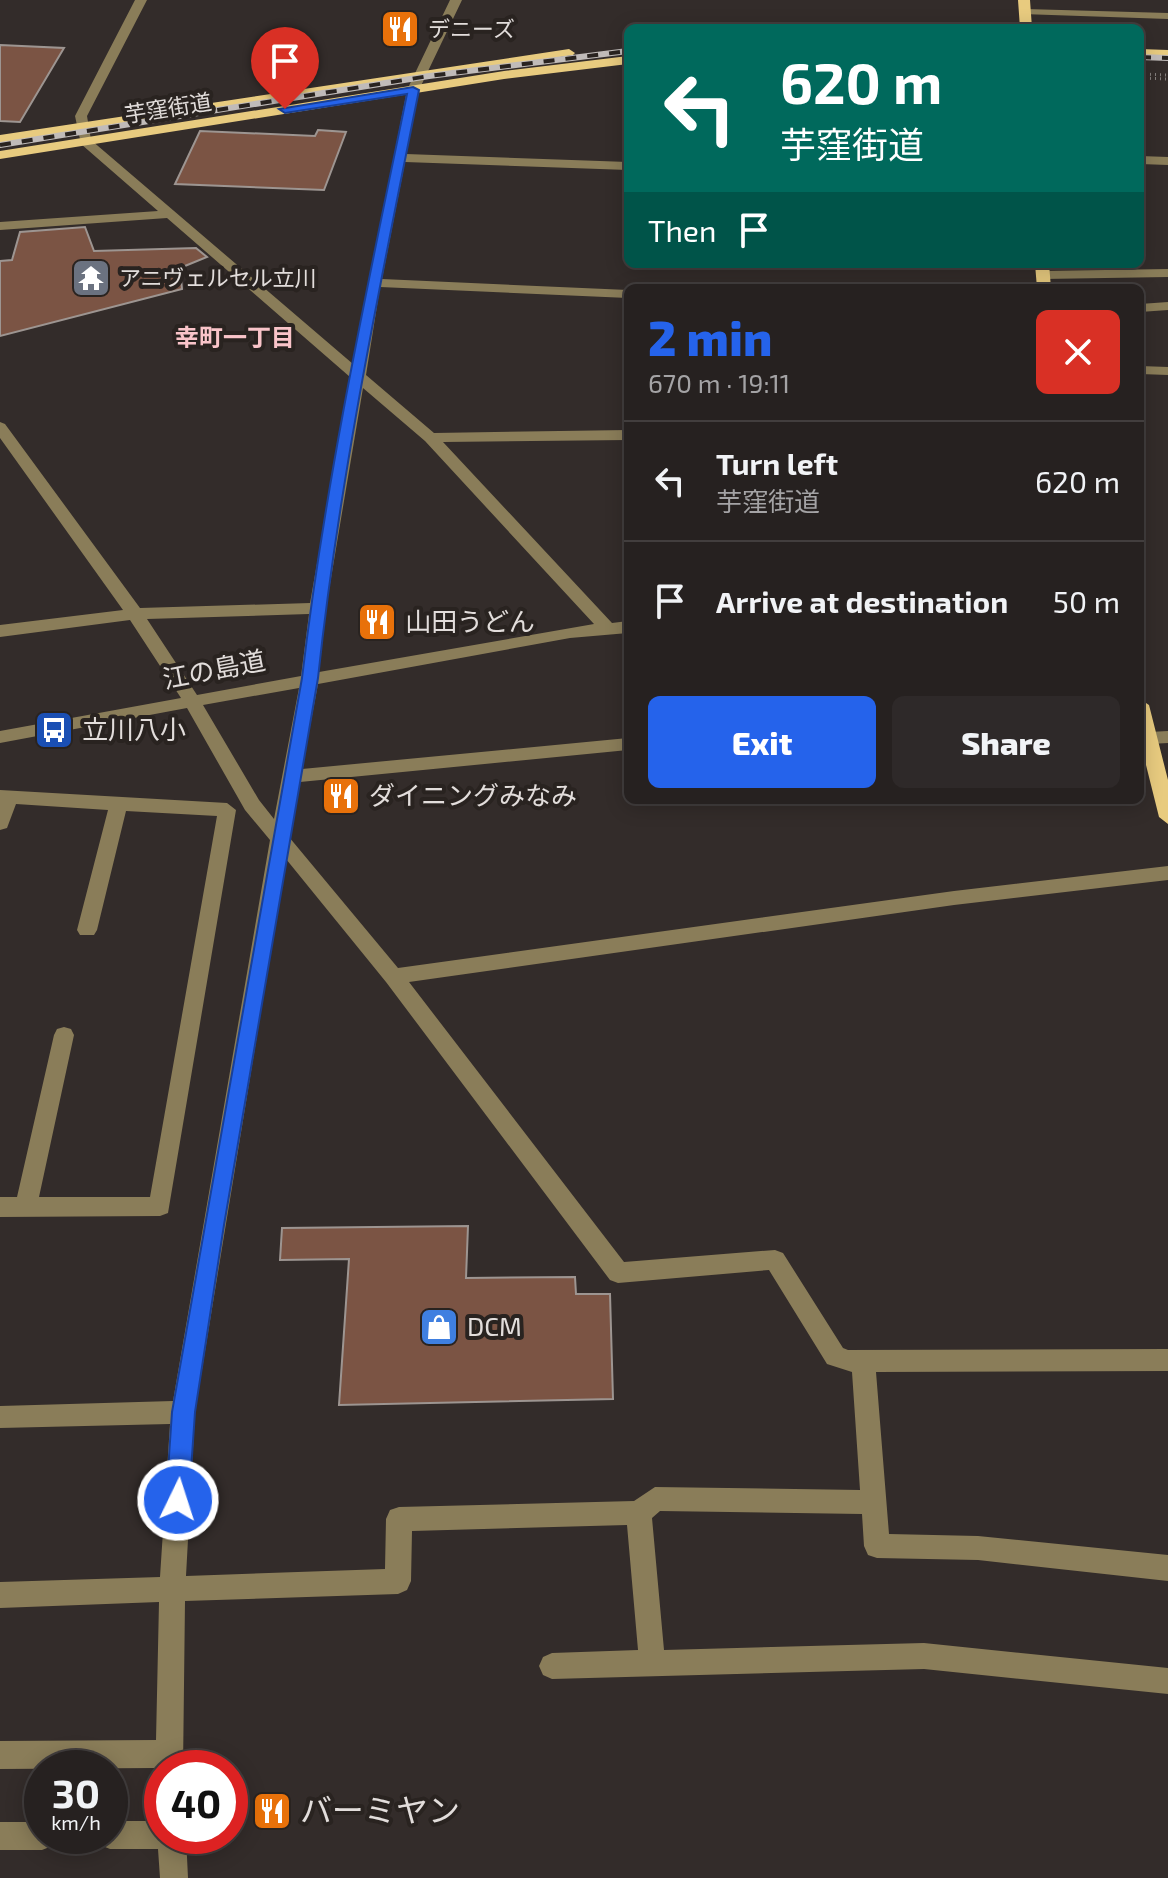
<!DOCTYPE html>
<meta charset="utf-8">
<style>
:root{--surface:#262120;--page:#2e2929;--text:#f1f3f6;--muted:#a4a3a5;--line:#423e3e;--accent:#2563eb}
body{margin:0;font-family:"Exo 2","Noto Sans JP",sans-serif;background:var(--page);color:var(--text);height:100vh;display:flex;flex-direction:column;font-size:30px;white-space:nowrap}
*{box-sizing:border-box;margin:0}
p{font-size:26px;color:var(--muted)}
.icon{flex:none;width:44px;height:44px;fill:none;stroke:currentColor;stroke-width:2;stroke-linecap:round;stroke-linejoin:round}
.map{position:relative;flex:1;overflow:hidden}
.sheet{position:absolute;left:624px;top:284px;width:520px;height:520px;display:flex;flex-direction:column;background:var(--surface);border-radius:12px;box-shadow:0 4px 20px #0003,0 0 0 2px var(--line)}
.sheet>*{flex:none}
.guide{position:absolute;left:624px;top:24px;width:520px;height:244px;border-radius:12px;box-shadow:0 4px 20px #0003,0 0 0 2px var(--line);background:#00695c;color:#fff;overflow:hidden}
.speed{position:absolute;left:24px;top:1750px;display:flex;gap:16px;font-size:40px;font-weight:700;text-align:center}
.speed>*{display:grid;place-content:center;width:104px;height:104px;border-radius:50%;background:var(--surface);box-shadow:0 4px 20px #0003,0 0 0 2px var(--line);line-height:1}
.speed small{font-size:20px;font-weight:400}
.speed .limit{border:12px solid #d22;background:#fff;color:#111}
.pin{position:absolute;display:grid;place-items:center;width:68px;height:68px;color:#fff;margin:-82px -34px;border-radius:50% 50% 50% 0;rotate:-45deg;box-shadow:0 0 8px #0007}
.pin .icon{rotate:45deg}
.me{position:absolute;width:88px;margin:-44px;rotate:4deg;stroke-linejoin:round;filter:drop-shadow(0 0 6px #0008)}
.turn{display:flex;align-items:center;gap:28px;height:168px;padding:0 24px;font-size:36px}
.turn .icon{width:104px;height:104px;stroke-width:2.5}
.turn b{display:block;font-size:56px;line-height:68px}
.then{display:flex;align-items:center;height:76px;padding:0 24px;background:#0003;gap:16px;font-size:30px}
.round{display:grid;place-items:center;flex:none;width:84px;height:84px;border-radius:12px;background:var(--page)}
.summary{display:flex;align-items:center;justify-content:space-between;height:136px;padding:0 24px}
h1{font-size:48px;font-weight:800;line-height:60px;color:var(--accent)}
.action{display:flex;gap:16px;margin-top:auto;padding:16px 24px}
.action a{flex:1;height:92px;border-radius:12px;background:var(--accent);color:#fff;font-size:32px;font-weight:800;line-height:92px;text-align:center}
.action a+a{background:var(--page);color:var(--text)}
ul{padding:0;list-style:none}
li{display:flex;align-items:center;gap:24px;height:120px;padding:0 24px;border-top:2px solid var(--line)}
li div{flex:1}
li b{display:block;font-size:30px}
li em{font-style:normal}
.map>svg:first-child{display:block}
.building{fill:#7b5444;stroke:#9d9591;stroke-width:2}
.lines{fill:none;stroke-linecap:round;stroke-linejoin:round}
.path{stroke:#857f7d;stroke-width:3;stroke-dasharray:1 4;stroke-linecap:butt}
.minor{fill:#8a7d59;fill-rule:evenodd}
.major{fill:#e8cb7f;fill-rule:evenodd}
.rail-casing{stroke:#c0bbb9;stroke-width:6}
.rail{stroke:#292320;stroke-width:4;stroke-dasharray:11;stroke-linecap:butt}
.path-bridge{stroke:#857f7d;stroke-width:3;stroke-dasharray:1 4;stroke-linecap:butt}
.route{fill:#2563eb;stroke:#184099;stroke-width:2}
.labels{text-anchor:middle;stroke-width:8;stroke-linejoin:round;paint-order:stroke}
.far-poi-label{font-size:22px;fill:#e2dddb;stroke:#292320;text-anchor:start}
.far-street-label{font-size:22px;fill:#e2dddb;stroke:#292320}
.far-neighbourhood-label{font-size:24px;font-weight:bold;fill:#f9c4c9;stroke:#292320}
.poi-label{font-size:26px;fill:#e2dddb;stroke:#292320;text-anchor:start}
.street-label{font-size:26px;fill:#e2dddb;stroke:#292320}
.near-poi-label{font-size:32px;fill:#e2dddb;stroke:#292320;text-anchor:start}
</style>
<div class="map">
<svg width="1168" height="1878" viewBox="0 0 1168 1878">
<rect width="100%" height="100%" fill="#332c2a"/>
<path class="building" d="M0,45L64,48L20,122L0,121Z
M318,130L346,132L324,190L175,184L200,131L315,136Z
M85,227L94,251L196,248L207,257L180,268L182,289L0,336V261L12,260L20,232Z
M468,1226L466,1278L575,1277L576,1294H610L613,1399L339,1405L349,1259L280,1260L282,1228Z"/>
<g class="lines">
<path class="path" d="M1140,74L1168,75
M1140,78L1168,79"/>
<path class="minor" d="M135,0H147L87,116L91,140L353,364L407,90L450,0H462L419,90L406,154L628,162V170L405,162L382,279L628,290V298L380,287L366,375L434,433L628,430V440L443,442L612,623L628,621V633L570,638L318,684L302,769L628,738V750L300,782L289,837L398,968L954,891L1168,866V880L954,905L409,982L624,1262L775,1250L783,1253L843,1348L848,1350L1168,1349V1371L876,1372L889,1534L978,1536L1168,1555V1581L978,1560L877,1558L868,1555L864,1546L862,1514L660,1511L652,1518L664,1650L924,1643L1168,1668V1694L924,1669L552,1679L543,1675L539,1666L543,1657L552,1653L638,1650L627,1525L412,1531L411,1581L407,1590L398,1594L185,1601L183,1768H162V1779L155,1768L0,1769V1741L156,1740L159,1602L0,1608V1582L160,1577L170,1424L0,1428V1406L173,1401L270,840L245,810L187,708L0,743V731L181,698L130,620L0,637V625L123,610L0,438V422L5,424L140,608L310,603L350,377L167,218L0,230V222L158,211L81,144L75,116ZM363,388L425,441L594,624L319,672L326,608ZM309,614L301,676L197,695L147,619ZM299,688L274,819L259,800L203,705ZM286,859L386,982L610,1280L618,1283L769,1270L827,1364L852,1372L860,1490L655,1487L634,1501L399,1507L390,1510L386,1519L385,1569L186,1576L195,1412Z
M1026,9L1168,13V19L1022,14V10Z
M1140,156L1168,157V165L1140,164Z
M1168,269V277L1043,279L1036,275L1043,271Z
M1168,302V310L1140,312V304Z
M1140,366L1168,367V375L1140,374Z
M1168,731V743L1149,744L1140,738L1149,732Z
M0,790L227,803L236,810L168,1213L160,1216L0,1217V1197H17L54,1035L57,1029L64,1027L71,1029L74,1035L39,1197H150L217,816L126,811L97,930L94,935H80L77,930L108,810L16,804L7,828L0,830Z
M110,1821H162V1836H186L188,1878H160L158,1849H110L100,1845L96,1836H110Z
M0,1822H42V1836H56L52,1846L42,1850H0Z"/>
<path class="major" d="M1018,0H1030L1032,28H1020Z
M569,49L575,53L573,55L0,143V135Z
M1140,49L1168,50V58L1140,57Z
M628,56V64L504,79L0,159V151L504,71Z
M1035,264H1049L1051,288H1037Z
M1140,699L1149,705L1168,780V824L1159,817L1140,741Z"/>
<g class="rail-casing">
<path id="rail" d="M1140,57L1168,58
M0,145L429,76L628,51"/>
</g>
<use href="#rail" class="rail"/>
<path class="path-bridge" d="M1140,65L1143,75"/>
</g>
<path class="route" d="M413,87L419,90C380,285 339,481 318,678L224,1225L195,1412L189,1500L186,1507L178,1511L169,1507L166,1500L172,1412L302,678C325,482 367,288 407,94L285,113L279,109Z"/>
<defs>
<g id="restaurant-square" transform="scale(2)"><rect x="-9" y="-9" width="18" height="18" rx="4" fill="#e8710a" stroke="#292320"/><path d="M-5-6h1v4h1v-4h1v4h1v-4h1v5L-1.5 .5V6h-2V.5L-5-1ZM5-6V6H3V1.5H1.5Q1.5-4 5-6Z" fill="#fff"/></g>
<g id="temple-square" transform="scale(2)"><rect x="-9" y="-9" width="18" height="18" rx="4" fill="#6b7280" stroke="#292320"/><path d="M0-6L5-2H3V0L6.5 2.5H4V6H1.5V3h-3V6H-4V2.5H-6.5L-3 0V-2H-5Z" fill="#fff"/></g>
<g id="bus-square" transform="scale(2)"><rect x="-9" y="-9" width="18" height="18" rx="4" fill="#1a4fb4" stroke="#292320"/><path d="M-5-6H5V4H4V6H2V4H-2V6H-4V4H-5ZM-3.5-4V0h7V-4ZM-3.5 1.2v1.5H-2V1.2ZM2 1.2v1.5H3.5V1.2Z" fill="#fff"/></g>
<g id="shop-square" transform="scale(2)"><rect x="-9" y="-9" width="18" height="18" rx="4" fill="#3f7fe0" stroke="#292320"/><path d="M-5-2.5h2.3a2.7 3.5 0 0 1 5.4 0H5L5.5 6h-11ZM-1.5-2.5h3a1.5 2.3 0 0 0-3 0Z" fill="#fff"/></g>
</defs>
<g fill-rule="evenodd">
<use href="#restaurant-square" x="400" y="29"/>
<use href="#temple-square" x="91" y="278"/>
<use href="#restaurant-square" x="377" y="622"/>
<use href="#bus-square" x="54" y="730"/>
<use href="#restaurant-square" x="341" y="796"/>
<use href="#shop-square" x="439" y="1327"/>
<use href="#restaurant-square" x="272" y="1811"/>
</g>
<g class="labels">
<g class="far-poi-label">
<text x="428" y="37">デニーズ</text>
<text x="119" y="286">アニヴェルセル立川</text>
</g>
<g class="far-street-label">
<text transform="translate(168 108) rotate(-9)" y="8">芋窪街道</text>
</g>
<g class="far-neighbourhood-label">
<text x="235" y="346">幸町一丁目</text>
</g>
<g class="poi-label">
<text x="405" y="631">山田うどん</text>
<text x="82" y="739">立川八小</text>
<text x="369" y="805">ダイニングみなみ</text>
<text x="467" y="1336">DCM</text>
</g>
<g class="street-label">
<text transform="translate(214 670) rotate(-11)" y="9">江の島道</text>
</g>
<g class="near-poi-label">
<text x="300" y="1822">バーミヤン</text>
</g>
</g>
</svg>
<div class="speed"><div>30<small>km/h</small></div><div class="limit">40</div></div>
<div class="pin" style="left:285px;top:109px;background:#d93025"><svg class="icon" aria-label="arrive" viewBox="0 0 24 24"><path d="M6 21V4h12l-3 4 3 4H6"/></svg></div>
<svg class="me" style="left:178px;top:1500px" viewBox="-20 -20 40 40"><circle r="17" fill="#2563eb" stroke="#fff" stroke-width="3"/><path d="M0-11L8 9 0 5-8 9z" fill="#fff"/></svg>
<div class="guide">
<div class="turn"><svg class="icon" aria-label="left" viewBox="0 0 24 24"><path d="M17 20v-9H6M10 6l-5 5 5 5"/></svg><div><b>620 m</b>芋窪街道</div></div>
<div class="then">Then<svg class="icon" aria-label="arrive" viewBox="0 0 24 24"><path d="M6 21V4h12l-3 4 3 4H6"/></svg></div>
</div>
<section class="sheet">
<div class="summary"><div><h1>2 min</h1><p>670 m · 19:11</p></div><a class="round" style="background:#d93025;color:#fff"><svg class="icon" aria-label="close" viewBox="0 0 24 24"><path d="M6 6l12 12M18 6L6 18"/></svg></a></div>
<ul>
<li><svg class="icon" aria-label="left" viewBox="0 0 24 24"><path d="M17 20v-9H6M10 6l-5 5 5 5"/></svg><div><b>Turn left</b><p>芋窪街道</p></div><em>620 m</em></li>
<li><svg class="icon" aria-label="arrive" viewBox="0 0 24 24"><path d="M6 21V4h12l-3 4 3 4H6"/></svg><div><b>Arrive at destination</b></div><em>50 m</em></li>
</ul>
<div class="action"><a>Exit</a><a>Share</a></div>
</section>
</div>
